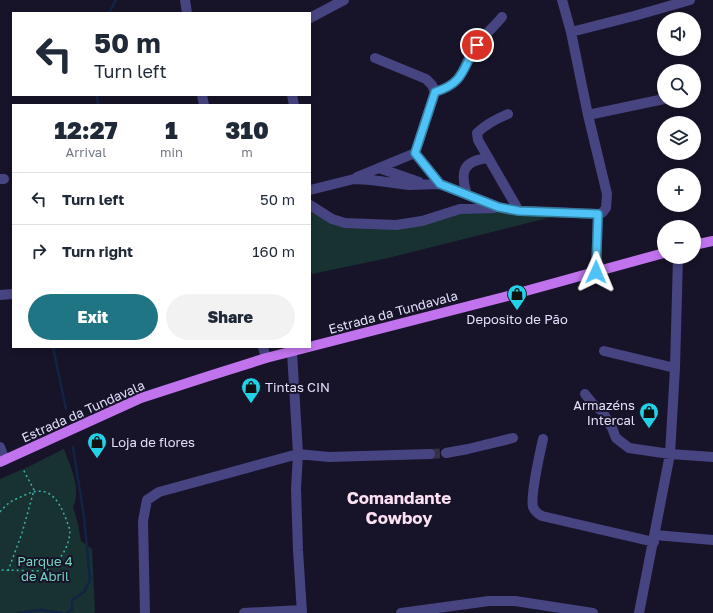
<!DOCTYPE html>
<meta charset="utf-8">
<style>
:root{--surface:#fff;--page:#f2f2f3;--text:#1f2937;--muted:#747a83;--line:#e0e1e3;--accent:#207585}
body{margin:0;font-family:"Golos Text",sans-serif;background:var(--page);color:var(--text);height:100vh;display:flex;flex-direction:column;font-size:15px;white-space:nowrap}
*{box-sizing:border-box;margin:0}
p{font-size:13px;color:var(--muted)}
.icon{flex:none;width:22px;height:22px;fill:none;stroke:currentColor;stroke-width:2;stroke-linecap:round;stroke-linejoin:round}
.map{position:relative;flex:1;overflow:hidden}
.sheet{position:absolute;left:12px;top:104px;width:299px;height:244px;display:flex;flex-direction:column;background:var(--surface);border-radius:0px;box-shadow:0 2px 6px #0003}
.sheet>*{flex:none}
.top-card{position:absolute;left:12px;top:12px;width:299px;height:84px;border-radius:0px;box-shadow:0 2px 6px #0003;background:#fff;color:var(--text);overflow:hidden}
.buttons{position:absolute;left:657px;top:12px;display:grid;gap:8px}
.buttons a{display:grid;place-items:center;width:44px;height:44px;border-radius:50%;background:var(--surface);box-shadow:0 2px 6px #0003;font-size:20px}
.pin{position:absolute;display:grid;place-items:center;width:34px;height:34px;color:#fff;margin:-17px;border:2px solid #fff;border-radius:50%;box-shadow:0 1px 4px #0007}
.me{position:absolute;width:44px;margin:-22px;rotate:1deg;stroke-linejoin:round;filter:drop-shadow(0 0 3px #0008)}
.turn{display:flex;align-items:center;gap:14px;height:84px;padding:0 16px;font-size:18px}
.turn .icon{width:52px;height:52px;stroke-width:2.5}
.turn b{display:block;font-size:28px;line-height:34px}
.eta{display:flex;justify-content:space-evenly;align-items:center;height:68px;text-align:center}
.eta b{font-size:24px;font-weight:800;line-height:28px}
.primary-button{display:flex;gap:8px;margin-top:auto;padding:8px 16px}
.primary-button a{flex:1;height:46px;border-radius:24px;background:var(--accent);color:#fff;font-size:16px;font-weight:800;line-height:46px;text-align:center}
.primary-button a+a{background:var(--page);color:var(--text)}
ul{padding:0;list-style:none}
li{display:flex;align-items:center;gap:12px;height:52px;padding:0 16px;border-top:1px solid var(--line)}
li div{flex:1}
li b{display:block;font-size:15px}
li em{font-style:normal}
.map>svg:first-child{display:block}
.green{fill:#183231}
.lines{fill:none;stroke-linecap:round;stroke-linejoin:round}
.stream{stroke:#122444;stroke-width:2.5}
.minor-tunnel{stroke:#353248;stroke-width:10;stroke-dasharray:10 5;stroke-linecap:butt}
.path{stroke:#3fafa9;stroke-width:1.5;stroke-dasharray:2 3;stroke-linecap:butt}
.minor{stroke:#474482;stroke-width:10}
.major{stroke:#c173ee;stroke-width:10}
.route-casing{stroke:#337fa1;stroke-width:10}
.route{stroke:#4fc3f7;stroke-width:7}
.labels{text-anchor:middle;stroke-width:4;stroke-linejoin:round;paint-order:stroke}
.street-label{font-size:13px;fill:#e2dffb;stroke:#171429}
.poi-label{font-size:13px;fill:#e2dffb;stroke:#171429;text-anchor:start}
.park-label{font-size:13px;fill:#72d4bc;stroke:#171429}
.district-label{font-size:17px;font-weight:bold;fill:#fbe1f2;stroke:#171429}
</style>
<div class="map">
<svg width="713" height="613" viewBox="0 0 713 613">
<rect width="100%" height="100%" fill="#171429"/>
<path class="green" d="M310,208L348,228L452,214L503,211L560,215L388,258L312,274L310,269Z
M64,449C70,466 82,489 73,507L78,524L81,541L92,549L95,611L94,613H0V479L30,466Z"/>
<g class="lines">
<path class="stream" d="M109,13L116,0
M97,95L98,105
M53,347L66,409
M18,613L41,610L62,613
M66,613L72,610V600L84,592L90,580L84,517L73,447"/>
<path class="minor-tunnel" d="M430,454L446,453"/>
<path class="path" d="M0,512C9,501 12,501 25,495C54,481 62,508 70,530C70,546 59,564 45,571L0,570
M8,571L22,533L34,490L23,469"/>
<path class="minor" d="M185,0L187,13
M310,18L344,0
M571,32L634,16L690,0
M435,92C467,82 460,68 477,45C484,35 494,27 502,17
M202,95L204,105
M292,95L294,105
M508,114C496,119 486,124 477,133L478,140L519,211
M588,115L664,99
M415,153L440,184
M379,168L419,182
M357,177L415,153L435,92L432,85L426,79L375,58
M0,179H4
M310,190L354,179L371,180L409,185L440,184L498,207L510,210L598,214L602,213L606,208L607,194L588,115L571,32L562,0
M467,195C460,172 462,161 488,158
M310,205L332,219L345,223L396,225L422,221L460,209L494,208
M596,272L598,214
M0,295L13,294
M263,347L266,358
M604,351L675,368
M292,352L298,454L296,489L298,550L302,613
M585,394L593,404L602,411L612,428L616,438L629,448L670,454L713,457
M543,439C540,453 530,495 533,507C535,512 538,514 542,516L654,542
M0,447L5,460
M446,453L468,449L513,438
M655,535L713,540
M145,613L143,521L147,500L159,492L298,454L329,457L430,454
M244,613L302,610
M401,613L489,601H515L593,613
M639,613L670,454L675,368L678,257"/>
<path class="major" d="M694,245L713,241
M0,462L141,398L209,376L266,358L504,297L664,253"/>
</g>
<g class="lines">
<g class="route-casing">
<path id="route" d="M477,45C462,68 465,83 435,92L415,153L440,184L498,207L519,211L598,214L596,272"/>
</g>
<use href="#route" class="route"/>
</g>
<defs>
<g id="shop-pin" transform="scale(1)"><path d="M0 17L-7.5 6A9.5 9.5 0 1 1 7.5 6Z" fill="#22d1e5" stroke="#171429"/><path d="M-5-2.5h2.3a2.7 3.5 0 0 1 5.4 0H5L5.5 6h-11ZM-1.5-2.5h3a1.5 2.3 0 0 0-3 0Z" fill="#111"/></g>
</defs>
<g fill-rule="evenodd">
<use href="#shop-pin" x="517" y="294"/>
<use href="#shop-pin" x="251" y="387"/>
<use href="#shop-pin" x="649" y="412"/>
<use href="#shop-pin" x="97" y="442"/>
</g>
<g class="labels">
<g class="street-label">
<text transform="translate(393 312) rotate(-15)" y="5">Estrada da Tundavala</text>
<text transform="translate(83 411) rotate(-24)" y="5">Estrada da Tundavala</text>
</g>
<g class="poi-label">
<text x="517" y="324" text-anchor="middle">Deposito de Pão</text>
<text x="265" y="392">Tintas CIN</text>
<text x="635" y="410" text-anchor="end">Armazéns<tspan x="635" dy="15">Intercal</tspan></text>
<text x="111" y="447">Loja de flores</text>
</g>
<g class="park-label">
<text x="45" y="566">Parque 4<tspan x="45" dy="15">de Abril</tspan></text>
</g>
<g class="district-label">
<text x="399" y="504">Comandante<tspan x="399" dy="20">Cowboy</tspan></text>
</g>
</g>
</svg>
<div class="buttons">
<a><svg class="icon" aria-label="sound" viewBox="0 0 24 24"><path d="M4 9h4l5-4v14l-5-4H4zM17 9q2 3 0 6"/></svg></a>
<a><svg class="icon" aria-label="search" viewBox="0 0 24 24"><circle cx="10" cy="10" r="6"/><path d="M15 15l6 6"/></svg></a>
<a><svg class="icon" aria-label="layers" viewBox="0 0 24 24"><path d="M12 4l9 5-9 5-9-5zM3 14l9 5 9-5"/></svg></a>
<a>+</a>
<a>−</a>
</div>
<div class="pin" style="left:477px;top:45px;background:#d93025"><svg class="icon" aria-label="arrive" viewBox="0 0 24 24"><path d="M6 21V4h12l-3 4 3 4H6"/></svg></div>
<svg class="me" style="left:596px;top:272px" viewBox="-20 -20 40 40"><path d="M0-17L14 15 0 8-14 15z" fill="#4fc3f7" stroke="#fff" stroke-width="4"/></svg>
<div class="top-card">
<div class="turn"><svg class="icon" aria-label="left" viewBox="0 0 24 24"><path d="M17 20v-9H6M10 6l-5 5 5 5"/></svg><div><b>50 m</b>Turn left</div></div>
</div>
<section class="sheet">
<div class="eta">
<div><b>12:27</b><p>Arrival</p></div>
<div><b>1</b><p>min</p></div>
<div><b>310</b><p>m</p></div>
</div>
<ul>
<li><svg class="icon" aria-label="left" viewBox="0 0 24 24"><path d="M17 20v-9H6M10 6l-5 5 5 5"/></svg><div><b>Turn left</b></div><em>50 m</em></li>
<li><svg class="icon" aria-label="right" viewBox="0 0 24 24"><path d="M7 20v-9h11M14 6l5 5-5 5"/></svg><div><b>Turn right</b></div><em>160 m</em></li>
</ul>
<div class="primary-button"><a>Exit</a><a>Share</a></div>
</section>
</div>
